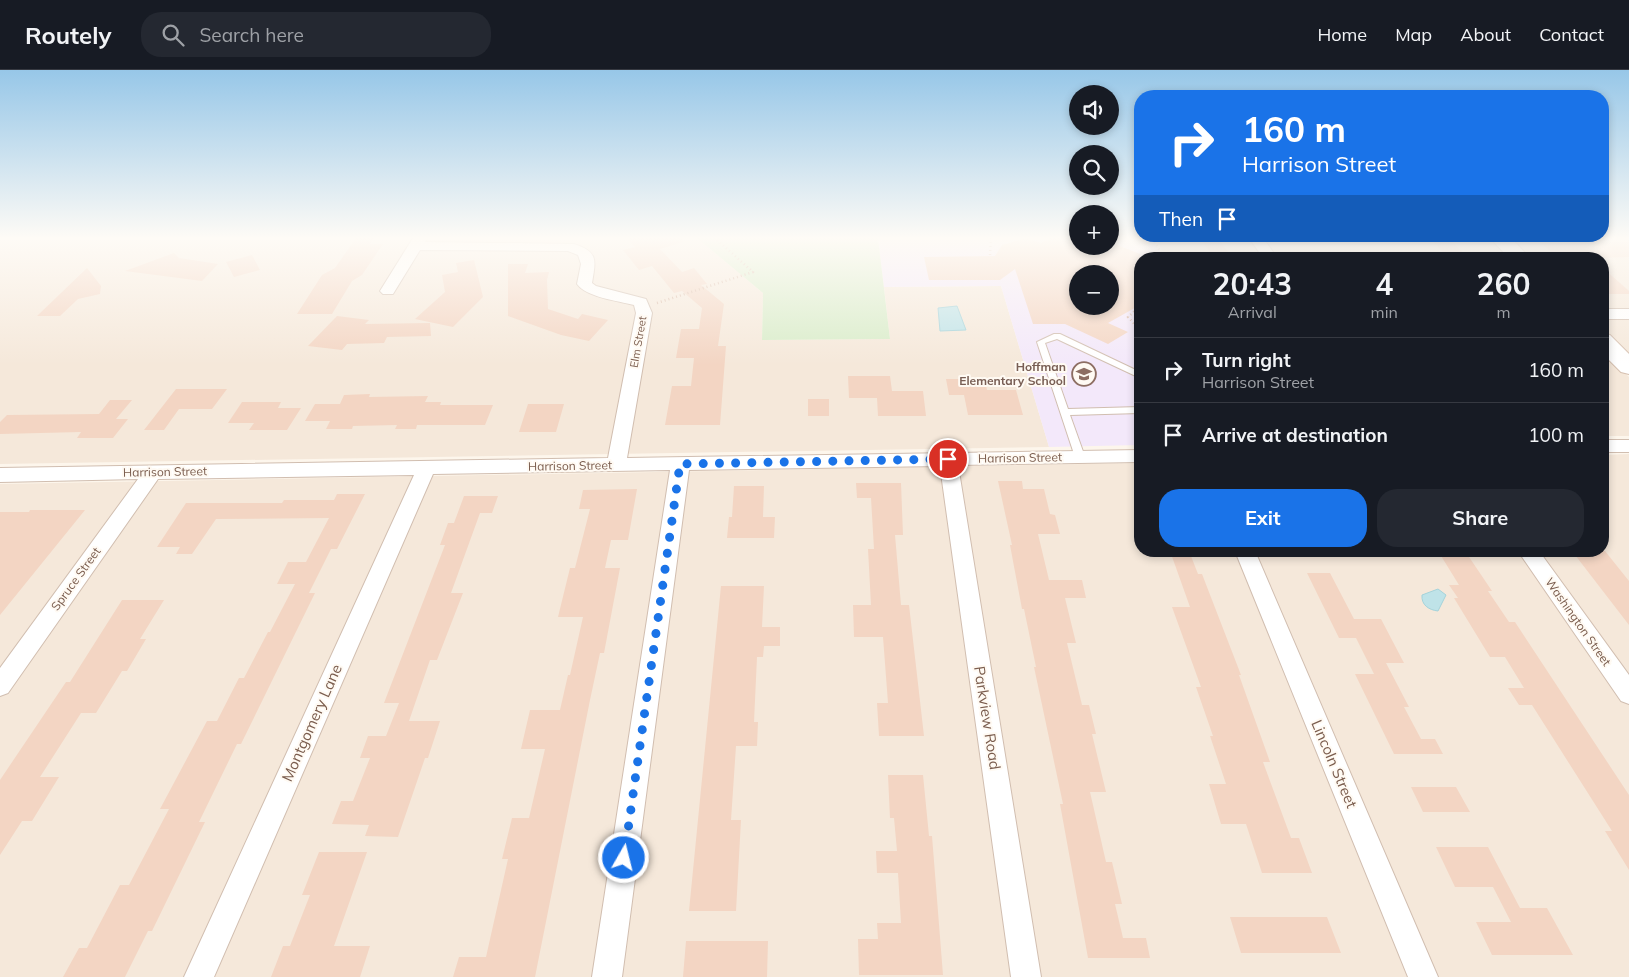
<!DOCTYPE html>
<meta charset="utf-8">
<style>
:root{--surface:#171b24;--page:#242831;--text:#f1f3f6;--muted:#9ea1a6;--line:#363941;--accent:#1a73e8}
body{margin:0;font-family:Mulish,sans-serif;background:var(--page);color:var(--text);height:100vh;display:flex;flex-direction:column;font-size:19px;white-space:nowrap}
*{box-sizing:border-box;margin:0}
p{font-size:16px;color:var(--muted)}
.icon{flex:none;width:28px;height:28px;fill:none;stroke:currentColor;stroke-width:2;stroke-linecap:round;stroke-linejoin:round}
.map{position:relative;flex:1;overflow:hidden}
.drawer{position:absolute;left:1134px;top:182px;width:475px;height:305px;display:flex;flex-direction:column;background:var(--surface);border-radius:20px;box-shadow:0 2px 8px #0003}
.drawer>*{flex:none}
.guide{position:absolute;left:1134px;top:20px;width:475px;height:152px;border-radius:20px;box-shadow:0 2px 8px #0003;background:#1a73e8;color:#fff;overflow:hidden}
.fabs{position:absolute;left:1069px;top:15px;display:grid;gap:10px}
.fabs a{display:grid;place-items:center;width:50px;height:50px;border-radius:50%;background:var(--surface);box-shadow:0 2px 8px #0003;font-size:25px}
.pin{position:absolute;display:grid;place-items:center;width:42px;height:42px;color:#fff;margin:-21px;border:2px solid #fff;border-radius:50%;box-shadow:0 1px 5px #0007}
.me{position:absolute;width:55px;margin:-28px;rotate:8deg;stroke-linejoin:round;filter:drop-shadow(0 0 4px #0008)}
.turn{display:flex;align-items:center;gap:18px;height:105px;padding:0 25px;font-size:22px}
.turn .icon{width:65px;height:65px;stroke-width:2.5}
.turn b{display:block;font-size:35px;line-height:42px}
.then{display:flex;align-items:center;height:48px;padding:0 25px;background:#0003;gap:10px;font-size:19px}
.eta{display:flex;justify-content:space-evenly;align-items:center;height:85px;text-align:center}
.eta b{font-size:30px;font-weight:700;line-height:35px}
.primary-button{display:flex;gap:10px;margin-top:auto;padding:10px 25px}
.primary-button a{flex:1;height:58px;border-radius:20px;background:var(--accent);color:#fff;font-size:20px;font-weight:700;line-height:58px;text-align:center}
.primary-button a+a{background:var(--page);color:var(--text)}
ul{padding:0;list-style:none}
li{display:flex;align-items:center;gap:15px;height:65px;padding:0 25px;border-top:1px solid var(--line)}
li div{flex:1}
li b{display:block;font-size:19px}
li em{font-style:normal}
header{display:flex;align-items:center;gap:30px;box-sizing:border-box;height:70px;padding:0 25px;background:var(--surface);border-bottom:1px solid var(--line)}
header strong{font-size:24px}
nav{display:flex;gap:28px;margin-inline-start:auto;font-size:18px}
.search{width:350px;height:45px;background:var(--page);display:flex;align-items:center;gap:12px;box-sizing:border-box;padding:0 18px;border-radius:20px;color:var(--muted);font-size:19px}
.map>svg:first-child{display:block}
.residential{fill:#f5e8da}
.education{fill:#f3e8fa;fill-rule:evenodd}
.green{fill:#d8ecc9}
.water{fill:#bfe3e8;stroke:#a5d3da}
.building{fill:#f3d5c3;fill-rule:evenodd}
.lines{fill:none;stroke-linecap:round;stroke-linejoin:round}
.service-casing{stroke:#d1beb0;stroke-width:2}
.minor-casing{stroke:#d1beb0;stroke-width:2}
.secondary-casing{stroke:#d6c0b0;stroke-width:2}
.path{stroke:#d9b8a5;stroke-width:2.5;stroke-dasharray:1 3;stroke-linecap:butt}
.service{fill:#fff;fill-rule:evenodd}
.minor{fill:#fff;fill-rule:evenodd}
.secondary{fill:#fff;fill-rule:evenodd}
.route{stroke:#1a73e8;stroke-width:9;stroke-dasharray:0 16.2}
.labels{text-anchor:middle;stroke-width:4;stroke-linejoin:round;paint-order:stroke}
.far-street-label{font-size:11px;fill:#7a5c4d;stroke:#fffaf3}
.education-label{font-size:12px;font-weight:bold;fill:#785e54;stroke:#fffaf3;text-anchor:end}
.street-label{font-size:12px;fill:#7a5c4d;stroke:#fffaf3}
.near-street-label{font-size:15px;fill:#7a5c4d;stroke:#fffaf3}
</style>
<header>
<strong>Routely</strong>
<div class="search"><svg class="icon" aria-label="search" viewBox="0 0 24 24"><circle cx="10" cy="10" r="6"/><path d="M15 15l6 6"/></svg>Search here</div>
<nav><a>Home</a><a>Map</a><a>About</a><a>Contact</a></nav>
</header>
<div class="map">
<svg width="1629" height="907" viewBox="0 0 1629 907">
<rect width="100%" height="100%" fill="#fdf6ec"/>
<path class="residential" d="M0,168H697L763,223L762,270L890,269L884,217L1001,216L1049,377L0,394Z
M1156,168H1490L1511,189H1166Z
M1511,168H1629V284L1603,257L1602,189H1533Z
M1602,280L1629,307V366H1603Z
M1629,384V907H0V414L1140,393V481H1602L1603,385Z"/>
<path class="education" d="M878,168H1077L1078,176H1110V168H1153L1164,189H1140V375L1049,377L1001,216L884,217ZM1078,204H1110V236H1078Z"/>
<path class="green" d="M697,168H878L890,269L762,270L763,223Z"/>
<path class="water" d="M957,236L966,260L940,261L938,238Z
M1438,519L1446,525L1438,541C1429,540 1421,535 1422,525Z"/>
<path class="building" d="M356,168H374L370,174H383L362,205L352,211L332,244H297L322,205L335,198Z
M627,168H682L683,172L660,179L682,202L694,198L707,214L701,215L724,234L718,276H726L720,355H665L672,316H691L694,288H676L681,259H699L702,238L682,221L674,223L652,196L639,200L623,180L635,177Z
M1025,168L1041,173L1050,168H1078V176H1110V172L1140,184V235L1108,253L1128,262L1108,274L1065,254H1033L1015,199L1000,210H929L924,187L995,186L1002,175ZM1078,204H1110V236H1078Z
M1200,168H1218L1233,189H1215Z
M1430,168H1449L1469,189H1449Z
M1629,172V187L1598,188H1558L1541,173Z
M174,183L179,188L218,194L202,211L125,201Z
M252,185L260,200L234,207L226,192Z
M474,190L483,227L453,257L415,249L445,222L442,205L458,202L456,193Z
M508,194H528L525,203L549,202L547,210L548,239L578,249L582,244L608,250L589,271L561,265L508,246Z
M1602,197L1629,221V224H1602Z
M87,198L101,216L100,224L78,229L60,246H37Z
M337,246L369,250L365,254L430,253L431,266L387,267L384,273L347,274L342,280L308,276Z
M848,306H890L892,321H923L926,346H878L877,328H849Z
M946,309H985L987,320H1016L1023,345H968L964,325H949Z
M176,319H227L212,339H179L164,360H144Z
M370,324L369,327L428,326L425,332H441L440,335H493L485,355H417L416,359H395L397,355L353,356L352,359H326L330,351H305L315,334H340L344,325Z
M808,329H829V346H808Z
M110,330H132L116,349H128L113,368H77L81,362L0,364V352L7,345L99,344Z
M242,332H281L278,338H301L287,360H249L254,353H228Z
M528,334H564L556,362H519Z
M998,411H1022L1023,419H1044L1050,444L1055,445L1060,464H1038L1049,510H1082L1086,528H1065L1076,573H1067L1082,635H1089L1096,664H1092L1106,722H1090L1106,792H1112L1122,834H1115L1123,868H1146L1150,888H1088L1060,734H1063L1034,597H1036L1024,539H1022L1010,475H1012Z
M856,413H901L903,465H895L901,535H909L924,666H879L877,633H888L883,567H854L853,535H871L868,479H874L871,428H857Z
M734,416H764L763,447H775L774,468H727L729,447H732Z
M637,419L628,470H611L605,498H620L604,583H600L590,630L535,907H453L459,887H486L508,789H502L512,748H529L545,679H521L530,640H560L568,605H570L583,547H558L570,498H575L590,439H579L583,420Z
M337,424H365L337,479H331L309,523H315L241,674H237L199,752H205L152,861H148L125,907H63L79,878H87L120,815H129L169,739H160L207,651H217L239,608H244L268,562H270L295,514H277L288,492H306L329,448L216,449L192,484H176L180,477H157L186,433H282L284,430H334Z
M464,426H498L492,443H480L451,523H463L437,590H430L409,651H440L428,688H425L398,767L365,766L369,755L332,754L341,731H353L370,688H360L368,666H386L399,633H384L445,475H440L448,453H454Z
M30,440H85L0,545V442H29Z
M1170,481H1189L1198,504H1202L1241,605H1239L1270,692H1263L1291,768H1299L1312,803H1262L1246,754H1221L1209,714H1226L1210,666H1213L1196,617H1201L1172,537H1190Z
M1438,481H1465L1492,521H1488L1509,552H1515L1629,725V800L1605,761H1612L1532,635H1519L1508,618H1524L1505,587H1490L1454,528H1458L1449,515H1459Z
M1572,481H1605L1629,511V555Z
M1307,503H1330L1354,549H1381L1404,593H1386L1409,637H1404L1421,669H1435L1443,684H1394L1355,604H1374L1356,568H1339Z
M721,516H764L762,557H780V576H764L763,587H757L754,652H758L757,676H736L731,750H741L736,841H689Z
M122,530H164L140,569H146L127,601H122L96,643H81L40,707H59L32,751H22L0,785V710L66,612H70Z
M888,705H923L929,766H932L943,905H859L858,869H878L877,853H901L898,803H877L876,781H897L894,748H890Z
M1411,717H1456L1470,742H1423Z
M1436,777H1488L1520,838H1547L1573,885H1492L1476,852H1511L1493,817H1455Z
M319,782H367L334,876H370L360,907H271L283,876H290L310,825H302Z
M1230,847H1327L1341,883H1241Z
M686,871H768L767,907H683Z"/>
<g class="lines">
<g class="service-casing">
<path id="service" d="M1054,264H1060L1140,302V308L1057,269L1045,273L1068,339L1140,337V343L1070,345L1085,387L1080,390L1075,387L1037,272Z
M1137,268H1140V273L1136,271Z"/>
</g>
<g class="minor-casing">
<path id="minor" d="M413,168H427L425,172L574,174C598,182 596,189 592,213L596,216L646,229L652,243L627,388L1140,380V392L958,395L1041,907H1011L940,396L689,400L622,907H592L670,400L433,404L214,907H184L414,405L158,409L8,623L0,626V598L138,409L0,412V398L608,388L636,243L634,235C618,231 586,227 577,214L581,194L578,185L568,181L420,180L393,224H383L380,221Z
M1249,168H1263L1278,189H1264Z
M1602,239H1629V249H1602Z
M1602,370H1629V382H1602Z
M1235,481H1255L1438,907H1408Z
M1518,481H1539L1629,605V634L1621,631Z"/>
</g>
<g class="secondary-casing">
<path id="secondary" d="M1490,168H1511L1531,189H1510Z
M1602,263L1610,265L1629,284V304L1621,302L1602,283Z"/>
</g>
<path class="path" d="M1153,168L1164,189
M990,185L991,168
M657,233L753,202L715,168
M1140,236L1128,247L1140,260"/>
<use href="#service" class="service"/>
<use href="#minor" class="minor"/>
<use href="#secondary" class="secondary"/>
</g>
<linearGradient id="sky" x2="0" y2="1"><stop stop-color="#97c7e8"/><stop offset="0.57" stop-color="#fefbf6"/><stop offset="1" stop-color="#fefbf6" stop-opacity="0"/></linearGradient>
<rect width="1629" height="295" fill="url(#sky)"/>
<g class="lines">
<path class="route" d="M624,788L680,394L948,389"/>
</g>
<defs>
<g id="school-ring" transform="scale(1.25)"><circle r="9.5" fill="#fffaf3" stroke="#8d6e63" stroke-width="1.5"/><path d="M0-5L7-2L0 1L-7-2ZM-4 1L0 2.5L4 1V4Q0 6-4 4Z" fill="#8d6e63"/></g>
</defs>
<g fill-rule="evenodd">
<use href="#school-ring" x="1084" y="304"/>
</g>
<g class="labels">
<g class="far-street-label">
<text transform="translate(638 272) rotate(-80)" y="4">Elm Street</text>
</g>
<g class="education-label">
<text x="1066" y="301">Hoffman<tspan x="1066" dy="14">Elementary School</tspan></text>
</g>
<g class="street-label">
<text transform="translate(1020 388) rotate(-1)" y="4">Harrison Street</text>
<text transform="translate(570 396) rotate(-1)" y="4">Harrison Street</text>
<text transform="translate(165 402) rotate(-1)" y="4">Harrison Street</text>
<text transform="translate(76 509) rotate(-54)" y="4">Spruce Street</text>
<text transform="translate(1578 552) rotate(55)" y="4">Washington Street</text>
</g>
<g class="near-street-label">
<text transform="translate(987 648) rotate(81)" y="5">Parkview Road</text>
<text transform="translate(312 653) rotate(-66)" y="5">Montgomery Lane</text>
<text transform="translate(1334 694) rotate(67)" y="5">Lincoln Street</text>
</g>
</g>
</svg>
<div class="fabs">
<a><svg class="icon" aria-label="sound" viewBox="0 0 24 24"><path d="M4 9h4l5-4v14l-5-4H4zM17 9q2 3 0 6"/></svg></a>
<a><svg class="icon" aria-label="search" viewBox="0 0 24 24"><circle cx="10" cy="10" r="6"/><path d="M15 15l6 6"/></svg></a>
<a>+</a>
<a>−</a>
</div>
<div class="pin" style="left:948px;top:389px;background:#d93025"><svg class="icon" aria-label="arrive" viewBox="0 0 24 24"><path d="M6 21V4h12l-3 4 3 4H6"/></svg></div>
<svg class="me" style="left:624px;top:788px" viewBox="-20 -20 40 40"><circle r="17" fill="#1a73e8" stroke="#fff" stroke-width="3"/><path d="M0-11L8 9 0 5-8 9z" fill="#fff"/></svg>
<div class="guide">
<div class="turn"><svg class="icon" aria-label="right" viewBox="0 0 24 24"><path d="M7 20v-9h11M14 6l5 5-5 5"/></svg><div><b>160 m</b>Harrison Street</div></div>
<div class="then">Then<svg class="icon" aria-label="arrive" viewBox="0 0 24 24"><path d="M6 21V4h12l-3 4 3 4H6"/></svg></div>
</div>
<section class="drawer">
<div class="eta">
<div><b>20:43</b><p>Arrival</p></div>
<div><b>4</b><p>min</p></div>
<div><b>260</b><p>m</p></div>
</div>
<ul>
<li><svg class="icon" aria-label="right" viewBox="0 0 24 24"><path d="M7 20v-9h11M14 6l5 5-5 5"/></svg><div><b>Turn right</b><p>Harrison Street</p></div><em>160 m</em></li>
<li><svg class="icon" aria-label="arrive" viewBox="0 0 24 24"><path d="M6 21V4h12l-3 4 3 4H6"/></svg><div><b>Arrive at destination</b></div><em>100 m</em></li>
</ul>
<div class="primary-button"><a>Exit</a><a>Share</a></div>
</section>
</div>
